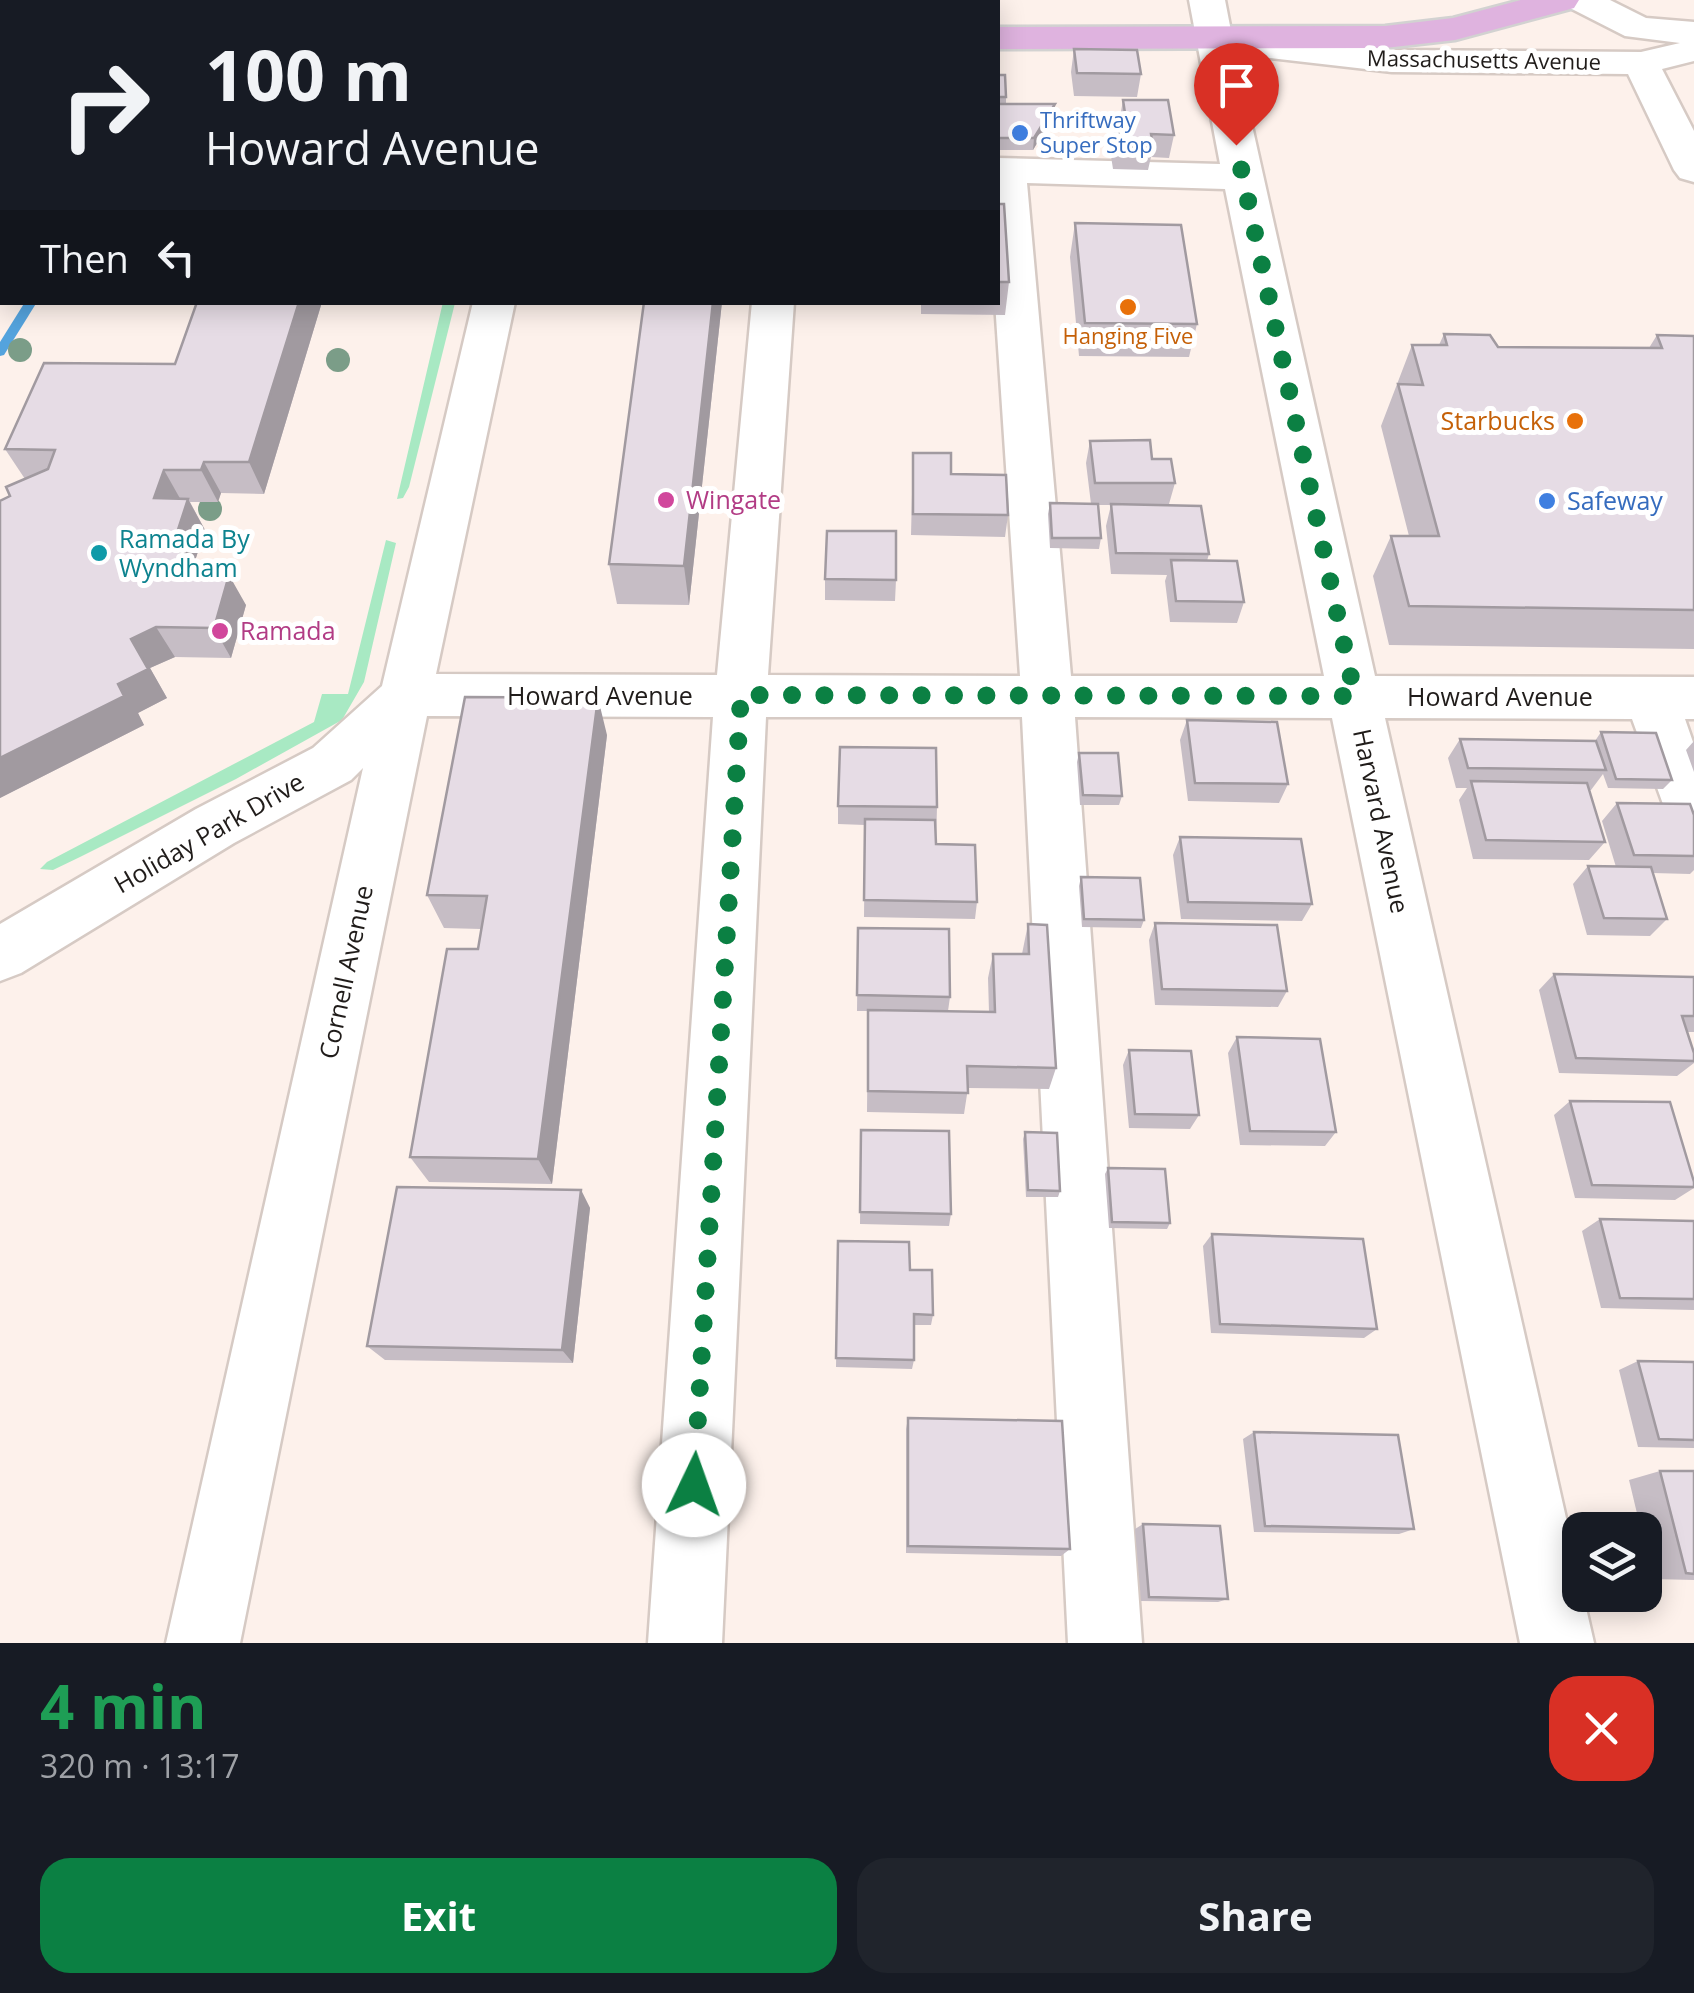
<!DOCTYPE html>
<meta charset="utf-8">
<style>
:root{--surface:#171b24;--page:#20242c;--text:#f1f3f6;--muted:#9ea1a6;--accent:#0b8043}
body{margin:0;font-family:"Open Sans",sans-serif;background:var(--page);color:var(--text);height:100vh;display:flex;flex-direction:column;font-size:38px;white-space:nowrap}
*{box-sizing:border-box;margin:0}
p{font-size:32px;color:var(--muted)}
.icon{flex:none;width:55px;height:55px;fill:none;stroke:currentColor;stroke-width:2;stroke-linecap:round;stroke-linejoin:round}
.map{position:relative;height:1643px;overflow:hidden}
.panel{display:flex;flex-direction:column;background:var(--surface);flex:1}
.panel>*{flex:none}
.hud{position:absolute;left:0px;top:0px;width:1000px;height:305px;box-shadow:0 5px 25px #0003;background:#171b24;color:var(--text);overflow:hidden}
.controls{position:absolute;left:1562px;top:1512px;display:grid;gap:20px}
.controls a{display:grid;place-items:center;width:100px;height:100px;border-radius:20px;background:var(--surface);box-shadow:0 5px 25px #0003;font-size:50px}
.pin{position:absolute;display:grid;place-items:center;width:85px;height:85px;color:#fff;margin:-102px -42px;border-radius:50% 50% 50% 0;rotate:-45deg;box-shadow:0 0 10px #0007}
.pin .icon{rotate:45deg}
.me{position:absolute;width:110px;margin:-55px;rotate:3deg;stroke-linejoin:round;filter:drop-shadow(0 0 8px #0008)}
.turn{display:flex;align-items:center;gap:35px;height:210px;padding:0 40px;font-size:45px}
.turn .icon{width:130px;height:130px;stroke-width:2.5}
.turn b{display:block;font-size:70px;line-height:85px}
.then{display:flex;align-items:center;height:95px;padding:0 40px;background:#0003;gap:20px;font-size:38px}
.round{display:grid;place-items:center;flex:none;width:105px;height:105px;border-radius:30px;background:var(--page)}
.head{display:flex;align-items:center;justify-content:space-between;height:170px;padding:0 40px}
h1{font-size:60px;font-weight:700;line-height:75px;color:#1e9e55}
.cta{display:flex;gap:20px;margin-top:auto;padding:20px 40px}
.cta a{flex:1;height:115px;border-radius:30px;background:var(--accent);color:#fff;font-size:40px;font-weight:700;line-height:115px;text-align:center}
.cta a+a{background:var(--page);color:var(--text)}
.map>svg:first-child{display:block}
.green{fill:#a8e9c3}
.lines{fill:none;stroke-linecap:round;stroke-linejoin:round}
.stream{fill:#54a3dd;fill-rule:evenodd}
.minor-casing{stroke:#d6cac4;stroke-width:5}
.major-casing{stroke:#d2d2d1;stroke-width:5}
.highway-casing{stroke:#d2d2d1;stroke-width:5}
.minor{fill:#fff;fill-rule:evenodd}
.major{fill:#dfb3df;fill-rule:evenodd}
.highway{fill:#c981c9;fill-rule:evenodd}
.tree{fill:#7b9d88}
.wall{fill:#c6bdc5}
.shaded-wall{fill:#a19aa0}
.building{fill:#e6dce5;stroke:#a19aa0;stroke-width:2.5}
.route{stroke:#0b8043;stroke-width:18;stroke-dasharray:0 32.4}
.shop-dot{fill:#3f7fe0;stroke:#fff;stroke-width:4}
.food-dot{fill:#e8710a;stroke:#fff;stroke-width:4}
.hotel-dot{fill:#d1479c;stroke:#fff;stroke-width:4}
.culture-dot{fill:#0f9aa8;stroke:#fff;stroke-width:4}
.labels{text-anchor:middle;stroke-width:10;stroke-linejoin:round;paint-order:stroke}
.far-street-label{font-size:22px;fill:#201c1a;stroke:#fff}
.far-shop-label{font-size:22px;fill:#366cbe;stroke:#fff;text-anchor:start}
.far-food-label{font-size:22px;fill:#c56008;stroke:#fff}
.food-label{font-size:25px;fill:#c56008;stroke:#fff;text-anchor:end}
.hotel-label{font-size:25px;fill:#b23c85;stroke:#fff;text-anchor:start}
.shop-label{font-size:25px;fill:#366cbe;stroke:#fff;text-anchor:start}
.culture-label{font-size:25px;fill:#0d838f;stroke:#fff;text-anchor:start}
.street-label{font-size:25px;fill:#201c1a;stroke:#fff}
</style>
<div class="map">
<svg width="1694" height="1643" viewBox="0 0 1694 1643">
<rect width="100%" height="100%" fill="#fdf1eb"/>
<path class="green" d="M443,302L455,303L409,487L403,498L397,499Z
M386,540L396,543L364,682L342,720L236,779L80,857L53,870L40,869L47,862L314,722L322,694H348Z"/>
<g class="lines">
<path class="stream" d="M25,302H37L4,355L0,356V342Z"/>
<g class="minor-casing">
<path id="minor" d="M777,0H813V2H778Z
M1189,0H1225L1231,31L1392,50L1641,52L1680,43L1625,36L1570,8L1565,0H1610L1646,18L1694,22V61L1662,69L1694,131V182L1680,178L1674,170L1628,74L1392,72L1236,54L1375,676L1694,677V719H1685L1694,745V844L1675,837L1632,719L1385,718L1580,1580V1595H1583L1594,1643H1520L1332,718L1075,717L1142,1643H1068L1022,717H766L722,1643H648L713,717L427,716L240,1643H166L363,768L351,780L234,843L21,973L0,981V924L196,809L313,748L382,686L473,302H515L436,674L717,675L752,302H794L768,675L1020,676L995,302L998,158L1220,164ZM1027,183L1225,189L1324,676H1071Z"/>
</g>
<g class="major-casing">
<path id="major" d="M0,0H138L140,2H2V11Z
M1521,0H1579L1574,8L1455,40L1385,48L998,49V27L1385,26L1453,18Z
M0,31H2V53H0Z"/>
</g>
<g class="highway-casing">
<path id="highway" d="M0,0H36L38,2H2V8Z
M112,0H150L152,2H114Z
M2,136V163L0,164V137Z"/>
</g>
<use href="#minor" class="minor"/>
<use href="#major" class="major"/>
<use href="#highway" class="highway"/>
</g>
<g class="tree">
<circle cx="20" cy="350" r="12"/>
<circle cx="338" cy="360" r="12"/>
<circle cx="210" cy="509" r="12"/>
</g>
<path class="wall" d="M1074,49L1141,74L1137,97L1074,96L1071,72Z
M998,75L1006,97V104L1053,116L1033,150H998Z
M1123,100L1174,135L1169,158L1151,157L1148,170L1113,169L1111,156L1115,133H1120L1119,123Z
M998,204L1009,282L1005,315L921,314V302H998Z
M1075,223L1197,324L1189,357L1079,356L1070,257Z
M197,302H322L264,494L221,493L218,502H190L205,530L194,564L200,575L246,605L231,658L175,657L150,668L167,698L138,713L144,725L0,798V501L10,496L25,479L5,449L175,364Z
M722,302L689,605L617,604L609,564Z
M1444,334L1498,347L1649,348L1657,335L1694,336V649L1389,645L1373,576L1391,536H1409L1381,426L1412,345H1439Z
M1090,441L1152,459L1175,483L1169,504L1209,554L1207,561L1244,602L1237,623L1170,622L1165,581L1167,575L1111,574L1106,526L1111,505H1098L1101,538L1099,549L1050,548L1048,514L1050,503L1091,504L1086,463Z
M913,453L951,474L1008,515L1005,537L911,535Z
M825,579L896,580L895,601L825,600Z
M1187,720L1288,784L1279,803L1188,801L1180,740Z
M1601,732L1672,780L1663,789L1608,788L1603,774L1591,790H1589L1605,842L1589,860L1473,859L1459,800L1467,788H1456L1448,758L1460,739L1595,741Z
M607,735L552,1184L429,1182L410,1157L478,949L481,929L444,928L427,895Z
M1694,741V772L1686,750Z
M1079,753L1122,796L1119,805H1080L1077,762Z
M1617,803L1694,815V870L1690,874L1653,873L1667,919L1650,936L1587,935L1573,884L1588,866L1616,867L1602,821Z
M838,806L937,807L936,844L977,902L975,919L864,917L865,825L838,824Z
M1180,837L1312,904L1302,921L1181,919L1173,855Z
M1081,877L1144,920L1141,928L1082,927L1079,886Z
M1155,923L1287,991L1278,1007L1155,1005L1149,940Z
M1028,924L1056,1068L1049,1089L968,1088L964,1114L867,1112L868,1011H857L858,928L950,997L948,1011L989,1012L988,978L993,954H1022Z
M1554,974L1694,977V1032H1687L1694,1053V1063L1677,1076L1559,1073L1539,990Z
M1237,1037L1336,1132L1325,1146L1240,1145L1228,1053Z
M1129,1050L1199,1115L1190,1129L1129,1128L1123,1065Z
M1570,1101L1694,1182V1188L1675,1200L1575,1198L1554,1115Z
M861,1130L951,1214L949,1226L860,1224Z
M1025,1132L1060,1191L1058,1197H1026L1023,1139Z
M1108,1168L1170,1223L1167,1229L1109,1228L1105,1174Z
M581,1190L590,1208L573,1363L385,1360L367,1346Z
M1600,1219L1694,1221V1310L1601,1308L1582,1231Z
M1212,1234L1377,1329L1364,1338L1211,1333L1203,1246Z
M838,1241L910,1270L933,1315L931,1325H914V1360L912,1369L836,1367Z
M1638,1361L1694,1362V1448L1638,1447L1619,1370Z
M908,1418L1070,1549L1061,1556L906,1553V1429Z
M1254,1432L1414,1529L1399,1534L1254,1532L1243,1439Z
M1660,1471H1694V1580L1653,1579L1645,1546V1530H1641L1629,1480Z
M1143,1524L1228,1599L1218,1602L1141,1601L1135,1529Z"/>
<path class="shaded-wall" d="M1055,104L1053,116L1033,150L1034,138Z
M299,302H322L264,494L249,462Z
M713,302H722L689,605L684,566Z
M204,462L221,493L218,502L201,470Z
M164,470L182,502L154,498Z
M188,499L205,530L194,564L201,576L173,575V545Z
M229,575L246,605L231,658L214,628Z
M156,627L175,657L150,668L167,698L138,713L144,725L0,798V758L118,684L131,639Z
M598,698L607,735L552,1184L538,1159Z
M581,1190L590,1208L573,1363L562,1350Z"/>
<path class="building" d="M1074,49L1137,50L1141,74L1077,73Z
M998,75H1005L1006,97H998Z
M1123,100H1168L1174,135L1151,134L1153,147H1117L1115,133H1128Z
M998,104H1055L1034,138H998Z
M998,204H1004L1009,282H998Z
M1075,223L1181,225L1197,324L1085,323Z
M197,302H299L249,462H204L201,470H164L154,498L188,499L173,545H183L173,575H229L214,628L156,627L131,639L148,669L118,684L124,696L0,758V501L10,496L6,487L48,469L55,450L5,449L44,363L175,364Z
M644,302H713L684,566L609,564Z
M1444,334L1490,335L1498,347L1662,348L1657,335L1694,336V610L1409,606L1391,536H1439L1398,384L1423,385L1412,345H1447Z
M1150,440L1152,459H1171L1175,483H1095L1090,441Z
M913,453H951V474L1006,475L1008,515L913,514Z
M1050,503L1098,504L1101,538H1052Z
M1111,504L1201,506L1209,554L1116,553Z
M827,531H896V580L825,579Z
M1171,560L1237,561L1244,602L1176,601Z
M465,697L598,698L538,1159L410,1157L447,949H478L487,896L427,895Z
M1187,720L1277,722L1288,784L1195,783Z
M1601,732L1656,733L1672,780L1616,779Z
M1460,739L1596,741L1606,770L1468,768Z
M840,747L936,748L937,807L838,806Z
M1079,753H1118L1122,796L1083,795Z
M1471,781L1587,783L1605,842L1486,840Z
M1617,803L1690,804L1694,815V856L1634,855Z
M865,819L935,820L936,844L975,845L977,902L864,900Z
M1180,837L1301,839L1312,904L1188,902Z
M1588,866L1651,867L1667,919L1604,918Z
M1081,877L1140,878L1144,920L1084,919Z
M1155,923L1277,925L1287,991L1162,989Z
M1028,924L1047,925L1056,1068L967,1066L968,1093L868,1091V1010L995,1012L993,954H1029Z
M858,928L949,929L950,997L857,995Z
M1554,974L1694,977V1016H1682L1694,1053V1061L1576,1058Z
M1237,1037L1320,1039L1336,1132L1250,1131Z
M1129,1050L1191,1051L1199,1115L1135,1114Z
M1570,1101L1670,1102L1694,1182V1187L1592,1185Z
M861,1130L949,1131L951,1214L860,1212Z
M1025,1132L1057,1133L1060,1191L1028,1190Z
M1108,1168L1165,1169L1170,1223L1112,1222Z
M397,1187L581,1190L562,1350L367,1346Z
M1600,1219L1694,1221V1299L1620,1298Z
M1212,1234L1363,1239L1377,1329L1220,1324Z
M838,1241L909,1242L910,1270H932L933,1315L914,1314V1360L836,1358Z
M1638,1361L1694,1362V1440L1659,1439Z
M908,1418L1062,1421L1070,1549L908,1546Z
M1254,1432L1398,1435L1414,1529L1265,1526Z
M1660,1471H1694V1574L1686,1573Z
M1143,1524L1220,1526L1228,1599L1149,1597Z"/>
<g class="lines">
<path class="route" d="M694,1485L741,695L1355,696L1236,145"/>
</g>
<g class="shop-dot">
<circle cx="1020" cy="133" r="10"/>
<circle cx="1547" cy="501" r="10"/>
</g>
<g class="food-dot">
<circle cx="1128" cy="307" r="10"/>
<circle cx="1575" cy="421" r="10"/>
</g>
<g class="hotel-dot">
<circle cx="666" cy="500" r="10"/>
<circle cx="220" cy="631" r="10"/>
</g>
<circle class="culture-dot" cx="99" cy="553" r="10"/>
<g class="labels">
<g class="far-street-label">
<text transform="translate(1484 60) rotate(1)" y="8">Massachusetts Avenue</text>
</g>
<g class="far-shop-label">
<text x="1040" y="128">Thriftway<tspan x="1040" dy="25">Super Stop</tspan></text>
</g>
<g class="far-food-label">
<text x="1128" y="344">Hanging Five</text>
</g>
<g class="food-label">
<text x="1555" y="430">Starbucks</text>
</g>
<g class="hotel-label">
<text x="686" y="509">Wingate</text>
<text x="240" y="640">Ramada</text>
</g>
<g class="shop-label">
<text x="1567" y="510">Safeway</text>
</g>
<g class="culture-label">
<text x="119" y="548">Ramada By<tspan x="119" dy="29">Wyndham</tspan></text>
</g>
<g class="street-label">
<text x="600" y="705">Howard Avenue</text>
<text x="1500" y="706">Howard Avenue</text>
<text transform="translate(1381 821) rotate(78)" y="9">Harvard Avenue</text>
<text transform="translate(209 833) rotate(-30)" y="9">Holiday Park Drive</text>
<text transform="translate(346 972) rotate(-78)" y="9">Cornell Avenue</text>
</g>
</g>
</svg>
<div class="controls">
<a><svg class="icon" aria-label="layers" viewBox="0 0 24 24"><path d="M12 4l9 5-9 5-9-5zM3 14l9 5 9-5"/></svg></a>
</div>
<div class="pin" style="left:1236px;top:145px;background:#d93025"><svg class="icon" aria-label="arrive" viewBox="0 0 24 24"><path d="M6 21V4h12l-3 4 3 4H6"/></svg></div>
<svg class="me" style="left:694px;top:1485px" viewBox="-20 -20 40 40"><circle r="19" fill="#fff"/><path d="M0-13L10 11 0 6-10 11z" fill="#0b8043"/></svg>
<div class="hud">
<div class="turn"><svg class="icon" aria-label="right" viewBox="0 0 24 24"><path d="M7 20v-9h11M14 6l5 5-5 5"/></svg><div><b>100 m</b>Howard Avenue</div></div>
<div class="then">Then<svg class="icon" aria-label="left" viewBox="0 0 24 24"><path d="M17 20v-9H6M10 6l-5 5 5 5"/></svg></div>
</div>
</div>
<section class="panel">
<div class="head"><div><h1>4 min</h1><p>320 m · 13:17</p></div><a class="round" style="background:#d93025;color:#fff"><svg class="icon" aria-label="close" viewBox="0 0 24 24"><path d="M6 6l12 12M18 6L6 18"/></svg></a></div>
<div class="cta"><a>Exit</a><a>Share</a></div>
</section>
